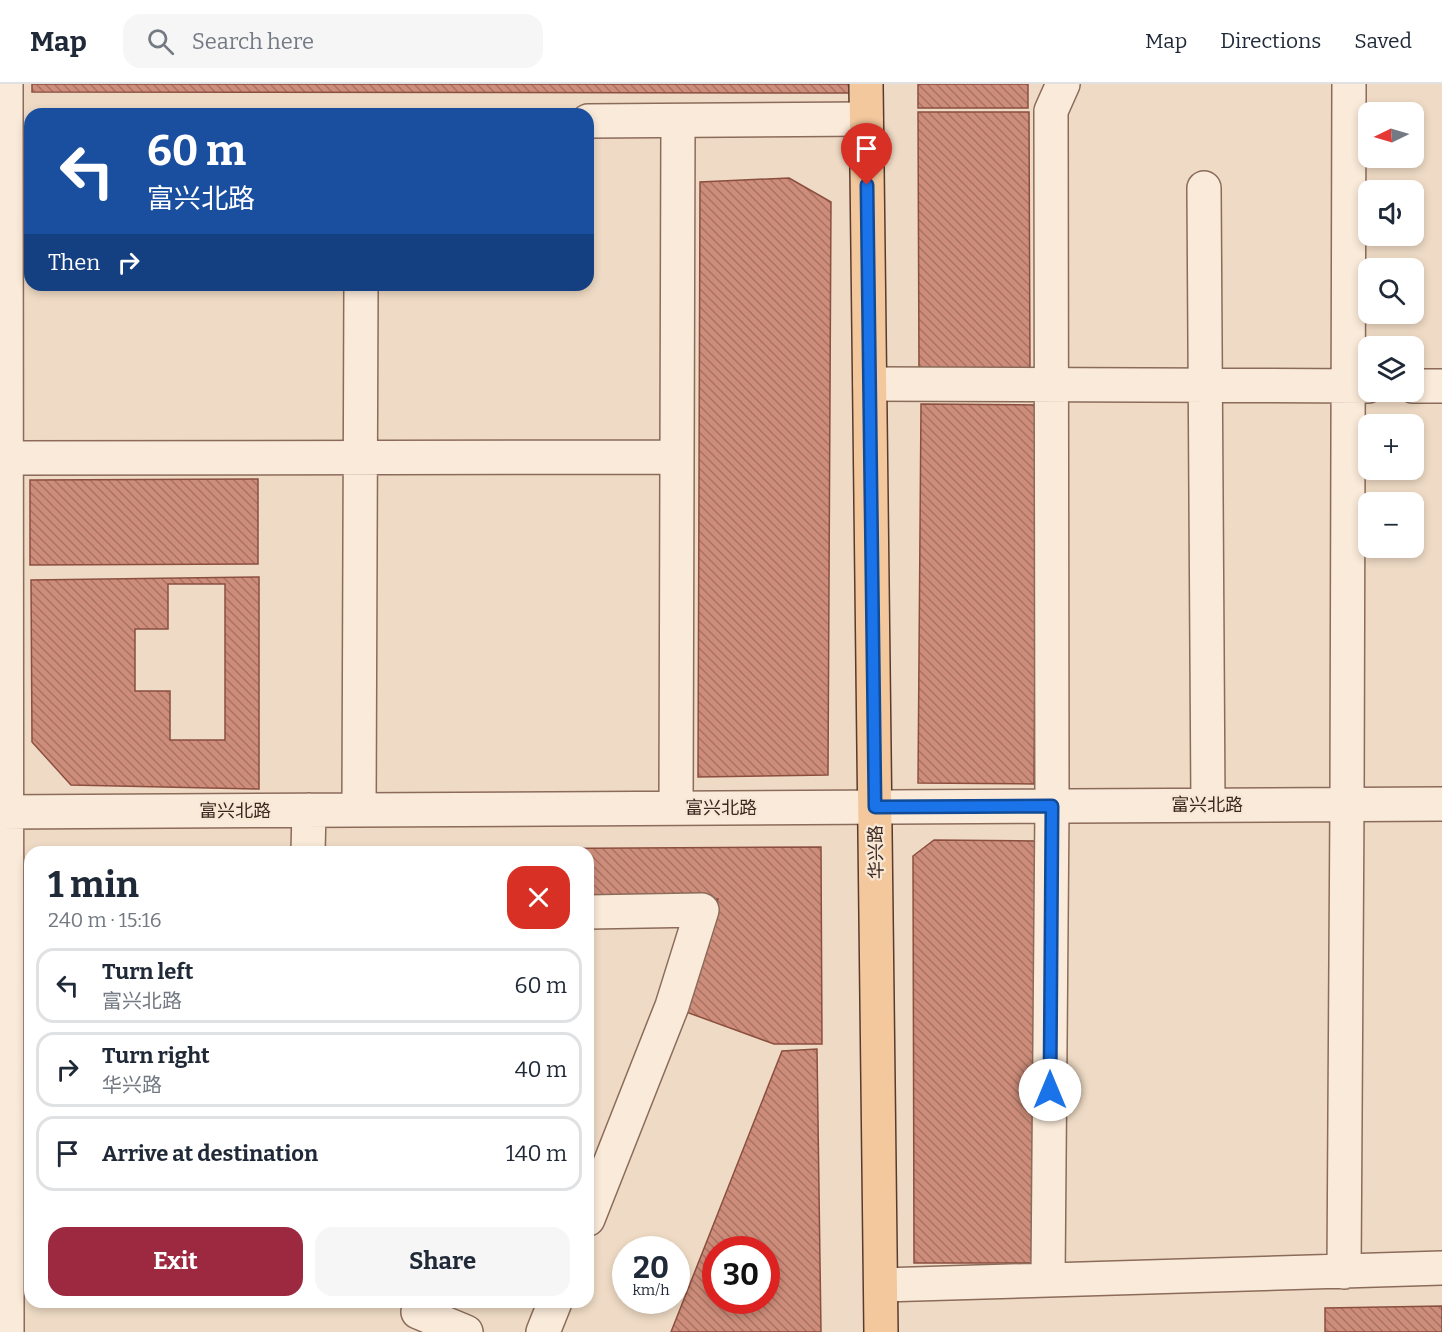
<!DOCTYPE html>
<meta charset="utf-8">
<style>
:root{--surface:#fff;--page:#f6f6f7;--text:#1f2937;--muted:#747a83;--line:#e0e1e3;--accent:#9c2940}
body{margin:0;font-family:Bitter,"Noto Sans SC",serif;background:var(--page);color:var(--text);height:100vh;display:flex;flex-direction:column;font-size:22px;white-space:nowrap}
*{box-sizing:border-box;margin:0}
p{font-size:20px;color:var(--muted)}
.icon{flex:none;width:33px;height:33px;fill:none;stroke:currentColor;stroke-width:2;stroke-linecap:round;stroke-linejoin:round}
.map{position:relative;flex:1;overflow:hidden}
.drawer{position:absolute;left:24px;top:762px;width:570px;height:462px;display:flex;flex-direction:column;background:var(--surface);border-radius:18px;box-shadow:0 3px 9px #0003}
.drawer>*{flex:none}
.banner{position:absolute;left:24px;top:24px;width:570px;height:183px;border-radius:18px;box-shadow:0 3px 9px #0003;background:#1a4fa0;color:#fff;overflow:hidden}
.needle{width:39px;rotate:265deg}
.tools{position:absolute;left:1358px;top:18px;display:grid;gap:12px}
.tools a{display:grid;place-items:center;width:66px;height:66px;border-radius:12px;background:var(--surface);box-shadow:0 3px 9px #0003;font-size:30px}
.speed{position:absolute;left:612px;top:1152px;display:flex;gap:12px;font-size:30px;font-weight:700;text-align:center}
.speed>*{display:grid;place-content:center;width:78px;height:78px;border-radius:50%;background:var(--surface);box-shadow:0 3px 9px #0003;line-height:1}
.speed small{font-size:15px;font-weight:400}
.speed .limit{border:9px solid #d22;background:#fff;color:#111}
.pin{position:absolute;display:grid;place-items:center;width:51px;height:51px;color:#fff;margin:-62px -26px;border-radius:50% 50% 50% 0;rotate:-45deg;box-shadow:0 0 6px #0007}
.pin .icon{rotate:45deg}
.me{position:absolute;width:66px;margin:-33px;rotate:0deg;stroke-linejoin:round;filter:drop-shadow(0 0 4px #0008)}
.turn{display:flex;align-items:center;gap:21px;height:126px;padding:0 24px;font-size:27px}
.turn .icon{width:78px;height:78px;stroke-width:2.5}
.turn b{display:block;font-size:42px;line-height:51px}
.then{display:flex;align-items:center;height:57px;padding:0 24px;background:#0003;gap:12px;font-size:22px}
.round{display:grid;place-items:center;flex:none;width:63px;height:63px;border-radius:18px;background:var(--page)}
.overview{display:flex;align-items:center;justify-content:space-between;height:102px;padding:0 24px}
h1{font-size:36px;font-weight:700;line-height:45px}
.primary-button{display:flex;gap:12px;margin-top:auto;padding:12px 24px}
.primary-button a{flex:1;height:69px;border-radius:18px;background:var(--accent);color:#fff;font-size:24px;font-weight:700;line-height:69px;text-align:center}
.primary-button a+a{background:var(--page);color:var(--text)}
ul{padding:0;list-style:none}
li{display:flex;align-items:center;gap:18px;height:75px;margin:0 12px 9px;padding:0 12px;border:3px solid var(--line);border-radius:18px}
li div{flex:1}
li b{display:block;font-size:22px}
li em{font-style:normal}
header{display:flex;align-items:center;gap:36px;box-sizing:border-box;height:84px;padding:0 30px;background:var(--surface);border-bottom:2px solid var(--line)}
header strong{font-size:28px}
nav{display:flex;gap:33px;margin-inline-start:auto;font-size:21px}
.search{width:420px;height:54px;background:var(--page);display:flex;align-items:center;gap:15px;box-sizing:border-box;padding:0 21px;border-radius:18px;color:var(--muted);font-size:22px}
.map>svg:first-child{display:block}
.building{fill:url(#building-back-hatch);stroke:#8b4f40;stroke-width:1.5;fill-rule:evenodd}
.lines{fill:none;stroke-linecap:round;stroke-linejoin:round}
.minor-casing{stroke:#8b6b5a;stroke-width:36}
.major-casing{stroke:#593a2f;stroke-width:36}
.minor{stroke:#faead9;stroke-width:33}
.major{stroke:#f3c89d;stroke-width:33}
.route-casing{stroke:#114b97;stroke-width:15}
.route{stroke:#1a73e8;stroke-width:10}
.labels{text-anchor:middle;stroke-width:4.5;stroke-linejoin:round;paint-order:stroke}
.street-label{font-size:18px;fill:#3b271f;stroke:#f7e7d5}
</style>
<header>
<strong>Map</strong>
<div class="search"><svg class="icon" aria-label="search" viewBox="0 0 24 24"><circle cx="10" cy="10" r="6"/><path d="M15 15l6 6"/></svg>Search here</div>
<nav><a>Map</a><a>Directions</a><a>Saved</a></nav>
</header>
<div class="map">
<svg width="1442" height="1248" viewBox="0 0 1442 1248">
<defs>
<pattern id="building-back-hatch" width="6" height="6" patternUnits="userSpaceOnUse" patternTransform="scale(1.5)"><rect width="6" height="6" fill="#ce8d7a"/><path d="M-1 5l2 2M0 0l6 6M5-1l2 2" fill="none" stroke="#a87363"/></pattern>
</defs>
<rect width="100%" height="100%" fill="#efdbc5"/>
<path class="building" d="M32,0H851V9L32,8Z
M918,0H1028V24H918Z
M918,28H1029L1030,288H919Z
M789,94L831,118L828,691L698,693L700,98Z
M921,320L1037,321L1034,700L918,699Z
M258,395V480L30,481V396Z
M259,493V705L71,701L32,658L31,496Z
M168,500H225V656H170V607H135V545H168Z
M934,756L1035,757L1036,1179H914L913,772Z
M821,763L822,960H774L678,925L718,815L588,816V768H317V766Z
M817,965L821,1248H671L782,967ZM716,1166H766V1216H716Z
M1442,1222V1248H1325V1224Z"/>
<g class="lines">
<g class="minor-casing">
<path id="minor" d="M6,0L7,1248
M588,37L866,35
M1204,104L1208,721
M870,300L1368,302
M1413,302H1442
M6,374L677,373
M676,724L678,37
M359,726L361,201
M0,728L1442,720
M308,768L309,726
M588,828L702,826L672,922L588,1135
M1344,1188L1347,720L1349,0
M1048,1196L1052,722L1051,27L1063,0
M882,1201L1442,1184
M421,1218L418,1228L466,1248
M543,1248L555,1218"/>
</g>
<g class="major-casing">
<path id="major" d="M866,0L881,1248"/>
</g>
<use href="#minor" class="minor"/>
<use href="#major" class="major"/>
</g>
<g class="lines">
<g class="route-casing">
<path id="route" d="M867,101L875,723L1052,722L1050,1006"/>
</g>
<use href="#route" class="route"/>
</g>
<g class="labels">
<g class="street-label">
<text x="1207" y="727">富兴北路</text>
<text x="721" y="730">富兴北路</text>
<text x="235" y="733">富兴北路</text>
<text transform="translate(876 768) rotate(-91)" y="6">华兴路</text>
</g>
</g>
</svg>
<div class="tools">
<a><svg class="needle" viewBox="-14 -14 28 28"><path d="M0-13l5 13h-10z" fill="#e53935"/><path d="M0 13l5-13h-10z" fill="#747a83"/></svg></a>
<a><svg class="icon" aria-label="sound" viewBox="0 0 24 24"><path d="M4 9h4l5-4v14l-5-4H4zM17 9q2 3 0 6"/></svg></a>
<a><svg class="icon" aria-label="search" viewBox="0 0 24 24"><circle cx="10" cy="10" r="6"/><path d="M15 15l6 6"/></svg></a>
<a><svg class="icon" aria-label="layers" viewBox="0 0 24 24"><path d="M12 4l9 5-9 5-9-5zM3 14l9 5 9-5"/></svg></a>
<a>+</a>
<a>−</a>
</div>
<div class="speed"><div>20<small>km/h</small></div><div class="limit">30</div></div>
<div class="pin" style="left:867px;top:101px;background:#d93025"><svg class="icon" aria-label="arrive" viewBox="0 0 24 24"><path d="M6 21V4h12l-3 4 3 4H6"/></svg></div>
<svg class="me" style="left:1050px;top:1006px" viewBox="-20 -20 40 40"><circle r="19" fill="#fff"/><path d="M0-13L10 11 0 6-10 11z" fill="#1a73e8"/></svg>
<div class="banner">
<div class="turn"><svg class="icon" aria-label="left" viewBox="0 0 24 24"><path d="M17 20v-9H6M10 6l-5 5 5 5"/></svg><div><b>60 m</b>富兴北路</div></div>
<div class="then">Then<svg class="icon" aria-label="right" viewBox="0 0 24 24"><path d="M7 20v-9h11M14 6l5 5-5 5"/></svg></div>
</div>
<section class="drawer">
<div class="overview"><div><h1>1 min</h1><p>240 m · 15:16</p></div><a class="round" style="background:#d93025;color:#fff"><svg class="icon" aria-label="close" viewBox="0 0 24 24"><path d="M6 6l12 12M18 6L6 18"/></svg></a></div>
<ul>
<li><svg class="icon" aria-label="left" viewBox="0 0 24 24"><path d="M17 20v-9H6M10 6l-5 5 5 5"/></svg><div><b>Turn left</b><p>富兴北路</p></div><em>60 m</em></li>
<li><svg class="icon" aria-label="right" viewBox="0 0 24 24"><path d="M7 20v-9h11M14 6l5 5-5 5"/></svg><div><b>Turn right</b><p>华兴路</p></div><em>40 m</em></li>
<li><svg class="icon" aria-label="arrive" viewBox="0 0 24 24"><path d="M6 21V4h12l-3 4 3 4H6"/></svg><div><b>Arrive at destination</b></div><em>140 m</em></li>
</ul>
<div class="primary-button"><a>Exit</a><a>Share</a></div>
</section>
</div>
